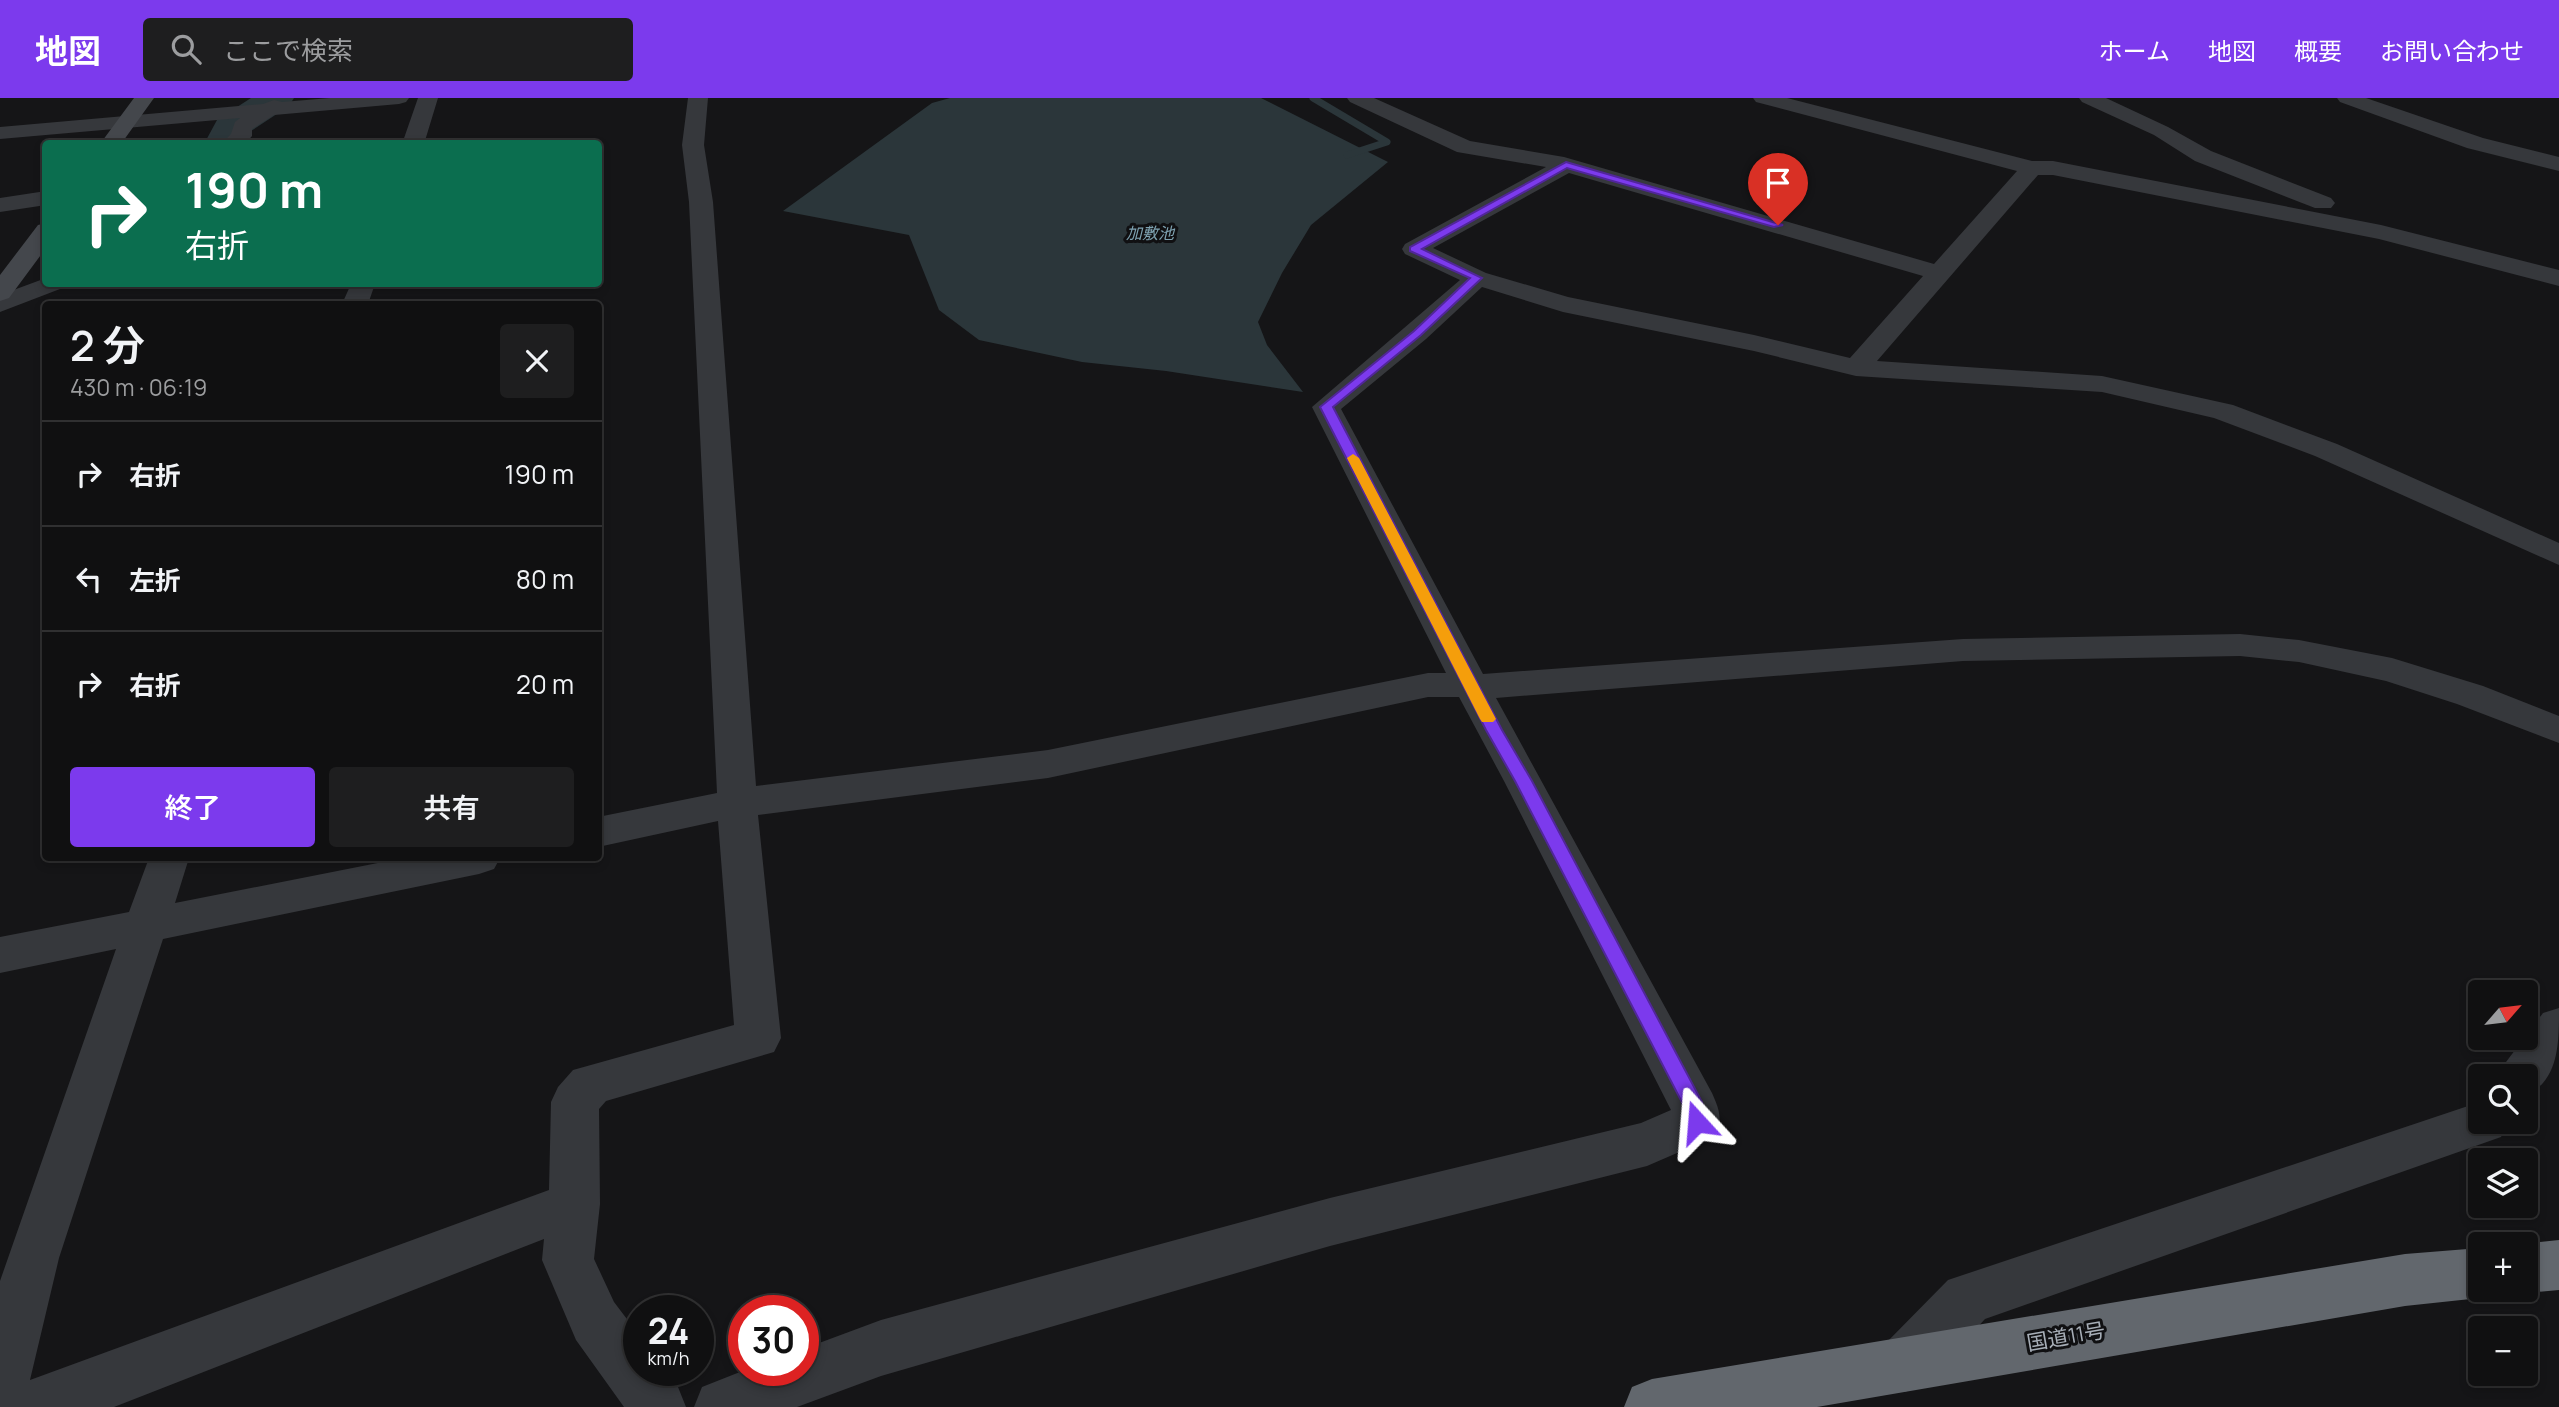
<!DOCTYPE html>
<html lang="ja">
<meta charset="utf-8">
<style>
:root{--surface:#101011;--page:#1e1e1f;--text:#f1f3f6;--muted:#9c9d9f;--line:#303031;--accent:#7c3aed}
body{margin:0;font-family:Manrope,"Noto Sans JP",sans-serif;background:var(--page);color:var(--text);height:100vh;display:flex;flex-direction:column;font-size:26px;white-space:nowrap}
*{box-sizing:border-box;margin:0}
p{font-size:23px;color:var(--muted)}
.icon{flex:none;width:38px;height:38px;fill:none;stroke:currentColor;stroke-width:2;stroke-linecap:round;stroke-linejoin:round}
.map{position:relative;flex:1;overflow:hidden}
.details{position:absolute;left:42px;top:203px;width:560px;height:560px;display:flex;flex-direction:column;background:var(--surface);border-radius:7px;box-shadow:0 4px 10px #0003,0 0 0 2px var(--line)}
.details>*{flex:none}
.guide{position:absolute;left:42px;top:42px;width:560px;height:147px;border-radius:7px;box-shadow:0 4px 10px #0003,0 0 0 2px var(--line);background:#0b6e4f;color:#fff;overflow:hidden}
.needle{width:46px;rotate:62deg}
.buttons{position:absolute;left:2468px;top:882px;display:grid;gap:14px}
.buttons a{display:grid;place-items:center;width:70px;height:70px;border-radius:7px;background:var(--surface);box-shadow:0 4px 10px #0003,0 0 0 2px var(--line);font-size:35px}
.speed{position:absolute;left:623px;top:1197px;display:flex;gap:14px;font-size:35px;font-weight:700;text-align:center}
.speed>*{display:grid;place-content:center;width:91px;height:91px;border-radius:50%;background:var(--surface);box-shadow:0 4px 10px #0003,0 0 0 2px var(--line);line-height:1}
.speed small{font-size:18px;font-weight:400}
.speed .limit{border:10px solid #d22;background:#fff;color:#111}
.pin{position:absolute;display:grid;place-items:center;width:60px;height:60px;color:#fff;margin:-72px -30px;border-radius:50% 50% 50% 0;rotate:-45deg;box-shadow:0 0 7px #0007}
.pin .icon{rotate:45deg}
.me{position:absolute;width:77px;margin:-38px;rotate:341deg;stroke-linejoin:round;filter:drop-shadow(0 0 5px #0008)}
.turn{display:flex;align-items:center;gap:24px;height:147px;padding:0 28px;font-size:32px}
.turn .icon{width:91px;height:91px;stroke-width:2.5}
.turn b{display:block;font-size:49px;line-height:60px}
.round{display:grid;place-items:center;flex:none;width:74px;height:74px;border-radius:7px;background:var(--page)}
.head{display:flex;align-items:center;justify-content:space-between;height:119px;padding:0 28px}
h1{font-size:42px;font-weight:600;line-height:52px}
.cta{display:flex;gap:14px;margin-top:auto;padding:14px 28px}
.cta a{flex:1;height:80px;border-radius:7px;background:var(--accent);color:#fff;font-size:28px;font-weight:600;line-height:80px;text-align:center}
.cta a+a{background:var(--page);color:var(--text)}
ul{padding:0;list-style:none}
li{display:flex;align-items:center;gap:21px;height:105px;padding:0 28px;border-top:2px solid var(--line)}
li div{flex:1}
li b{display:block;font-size:26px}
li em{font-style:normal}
header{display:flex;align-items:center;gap:42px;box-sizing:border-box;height:98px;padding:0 35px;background:var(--accent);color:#fff}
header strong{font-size:33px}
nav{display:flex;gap:38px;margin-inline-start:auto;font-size:24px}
.search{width:490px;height:63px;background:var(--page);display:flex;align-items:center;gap:18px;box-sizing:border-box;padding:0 24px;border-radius:7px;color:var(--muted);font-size:26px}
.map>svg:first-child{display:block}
.water{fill:#2b363a}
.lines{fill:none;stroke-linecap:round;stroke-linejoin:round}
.stream{stroke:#2b363a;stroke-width:7}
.river{fill:#2b363a;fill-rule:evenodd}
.street{fill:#36383c;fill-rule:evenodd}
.secondary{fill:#44474c;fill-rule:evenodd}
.highway{fill:#62676d;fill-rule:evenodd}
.route{fill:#7c3aed;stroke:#51269a;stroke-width:2}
.slow{fill:#f59e0b}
.labels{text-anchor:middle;stroke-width:6;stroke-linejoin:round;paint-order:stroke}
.far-water-label{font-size:16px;font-style:italic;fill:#7ea2b1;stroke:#101012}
.near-street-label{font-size:21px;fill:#a7aeb7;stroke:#101012}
</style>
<header>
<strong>地図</strong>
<div class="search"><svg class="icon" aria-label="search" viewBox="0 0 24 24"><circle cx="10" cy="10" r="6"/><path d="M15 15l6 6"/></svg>ここで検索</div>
<nav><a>ホーム</a><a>地図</a><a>概要</a><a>お問い合わせ</a></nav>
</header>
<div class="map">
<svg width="2559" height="1309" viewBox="0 0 2559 1309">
<rect width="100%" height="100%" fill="#151517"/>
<path class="water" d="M950,0H1261L1388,64L1311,127L1282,175L1258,224L1267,247L1303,294L1166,273L1082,264L979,242L939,212L909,137L783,113L932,5Z"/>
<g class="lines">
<path class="stream" d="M1313,0L1387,44L1347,57"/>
<path class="river" d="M251,0H294L289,8L248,35L245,46H204L217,22Z"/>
<path class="street" d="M330,0H409L406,4L399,6L274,17L252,31V38L245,46H221L231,36L235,24L240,20L0,41V29L263,6L274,2L282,4Z
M418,0H438L424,46H402Z
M688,0H708L704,47L713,104L756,688L1048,652L1428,575H1446L1312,309L1460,182L1405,156L1402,151L1405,146L1546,69L1457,54L1350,4L1347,0H1374L1470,43L1564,59L1934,166L2017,73L1756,4L1753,0H1787L2032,63H2053L2381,127L2559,172V188L2379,141L2053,77H2038L1877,263L2102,278L2233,307L2337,346L2559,445V467L2315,358L2214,320L2102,294L1856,278L1754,253L1563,214L1482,189L1426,241L1341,311L1483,576L1963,541L2240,536L2299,542L2392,560L2483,588L2559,618V645L2457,606L2386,583L2299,564L2240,558L1963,563L1496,600L1712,995C1720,1013 1723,1022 1714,1039L1647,1068L1330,1148L881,1278L797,1309H694L702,1289L745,1272H803V1251L881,1222L1330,1100L1641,1025L1671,1012L1504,683L1459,599H1428L1048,680L758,717L781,940L774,954L606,1003L599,1011L600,1106L594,1161L614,1204L639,1237V1272H666L678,1289L686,1309H624L576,1242L542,1162L544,1141L114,1309H0V1183L116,851L0,875V839L129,814L149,760H189L175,805L403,760H500L494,771L479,776L163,841L59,1160L30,1282L549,1092L551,1004L558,989L573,972L734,927L718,723L598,749V719L717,695L689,104L682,47ZM1569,75L1923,178L1850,260L1754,237L1568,199L1486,175L1433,150Z
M2079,0H2106L2168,29L2211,53L2331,100L2335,105L2331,110H2315L2195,63L2154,37L2082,4Z
M2337,0H2366L2483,40L2559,59V73L2467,50L2340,4Z
M46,93V107L0,114V100Z
M46,180V186H64L60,191L0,214V197Z
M351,186H375L368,206H342Z
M2559,910C2559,946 2559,983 2525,998V978H2499L2506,964L2543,915Z
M2480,1004V1024H2508L2501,1039L1985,1221L1925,1286L1905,1294L1885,1286L1877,1266L1885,1246L1948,1182Z"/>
<path class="secondary" d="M134,0H154L121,46H100Z
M46,125V150L9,200L0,203V177L38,127Z"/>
<path class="highway" d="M2559,1142V1192L2525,1195L2516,1192H2525V1146H2521Z
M2480,1150V1192H2499L2480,1200L2405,1208L1817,1309H1624L1632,1289L1652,1281L2405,1156Z"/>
</g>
<path class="route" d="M1566,64L1783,127L1774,129L1567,70L1422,151L1482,180L1421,237L1333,309L1502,632L1532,683L1702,1004L1707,1024L1704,1030L1697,1033L1690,1030L1685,1010L1515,683L1486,632L1320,309L1414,233L1470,180L1410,153V149Z"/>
<path class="slow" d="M1353,356L1359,360L1496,621L1493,624H1482L1480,621L1347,360Z"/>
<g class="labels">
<g class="far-water-label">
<text x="1150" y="141">加敷池</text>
</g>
<g class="near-street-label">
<text transform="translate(2066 1239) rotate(-10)" y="7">国道11号</text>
</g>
</g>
</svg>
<div class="buttons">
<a><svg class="needle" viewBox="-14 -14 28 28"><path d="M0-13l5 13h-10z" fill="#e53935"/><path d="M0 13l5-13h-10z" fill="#9c9d9f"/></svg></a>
<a><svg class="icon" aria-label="search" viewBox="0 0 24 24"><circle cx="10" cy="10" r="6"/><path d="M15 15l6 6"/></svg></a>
<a><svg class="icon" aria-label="layers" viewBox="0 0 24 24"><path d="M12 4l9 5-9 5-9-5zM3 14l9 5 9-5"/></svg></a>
<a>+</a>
<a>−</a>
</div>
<div class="speed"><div>24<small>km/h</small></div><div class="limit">30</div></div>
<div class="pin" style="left:1778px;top:127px;background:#d93025"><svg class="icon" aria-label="arrive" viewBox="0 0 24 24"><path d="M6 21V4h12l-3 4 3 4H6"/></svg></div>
<svg class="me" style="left:1697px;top:1024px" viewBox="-20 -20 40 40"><path d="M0-17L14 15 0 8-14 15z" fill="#7c3aed" stroke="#fff" stroke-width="4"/></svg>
<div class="guide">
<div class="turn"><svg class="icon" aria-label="right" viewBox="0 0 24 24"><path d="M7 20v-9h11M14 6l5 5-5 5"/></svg><div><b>190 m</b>右折</div></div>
</div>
<section class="details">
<div class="head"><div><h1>2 分</h1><p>430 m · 06:19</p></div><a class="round"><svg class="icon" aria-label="close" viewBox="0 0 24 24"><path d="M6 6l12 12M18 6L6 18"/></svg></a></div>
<ul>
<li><svg class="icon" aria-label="right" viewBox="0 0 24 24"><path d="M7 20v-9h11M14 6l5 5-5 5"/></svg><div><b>右折</b></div><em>190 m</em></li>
<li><svg class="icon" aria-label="left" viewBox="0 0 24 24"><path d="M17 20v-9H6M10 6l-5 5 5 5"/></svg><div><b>左折</b></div><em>80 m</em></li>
<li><svg class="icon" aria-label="right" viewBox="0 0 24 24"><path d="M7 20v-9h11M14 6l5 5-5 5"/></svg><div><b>右折</b></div><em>20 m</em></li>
</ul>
<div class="cta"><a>終了</a><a>共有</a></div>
</section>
</div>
